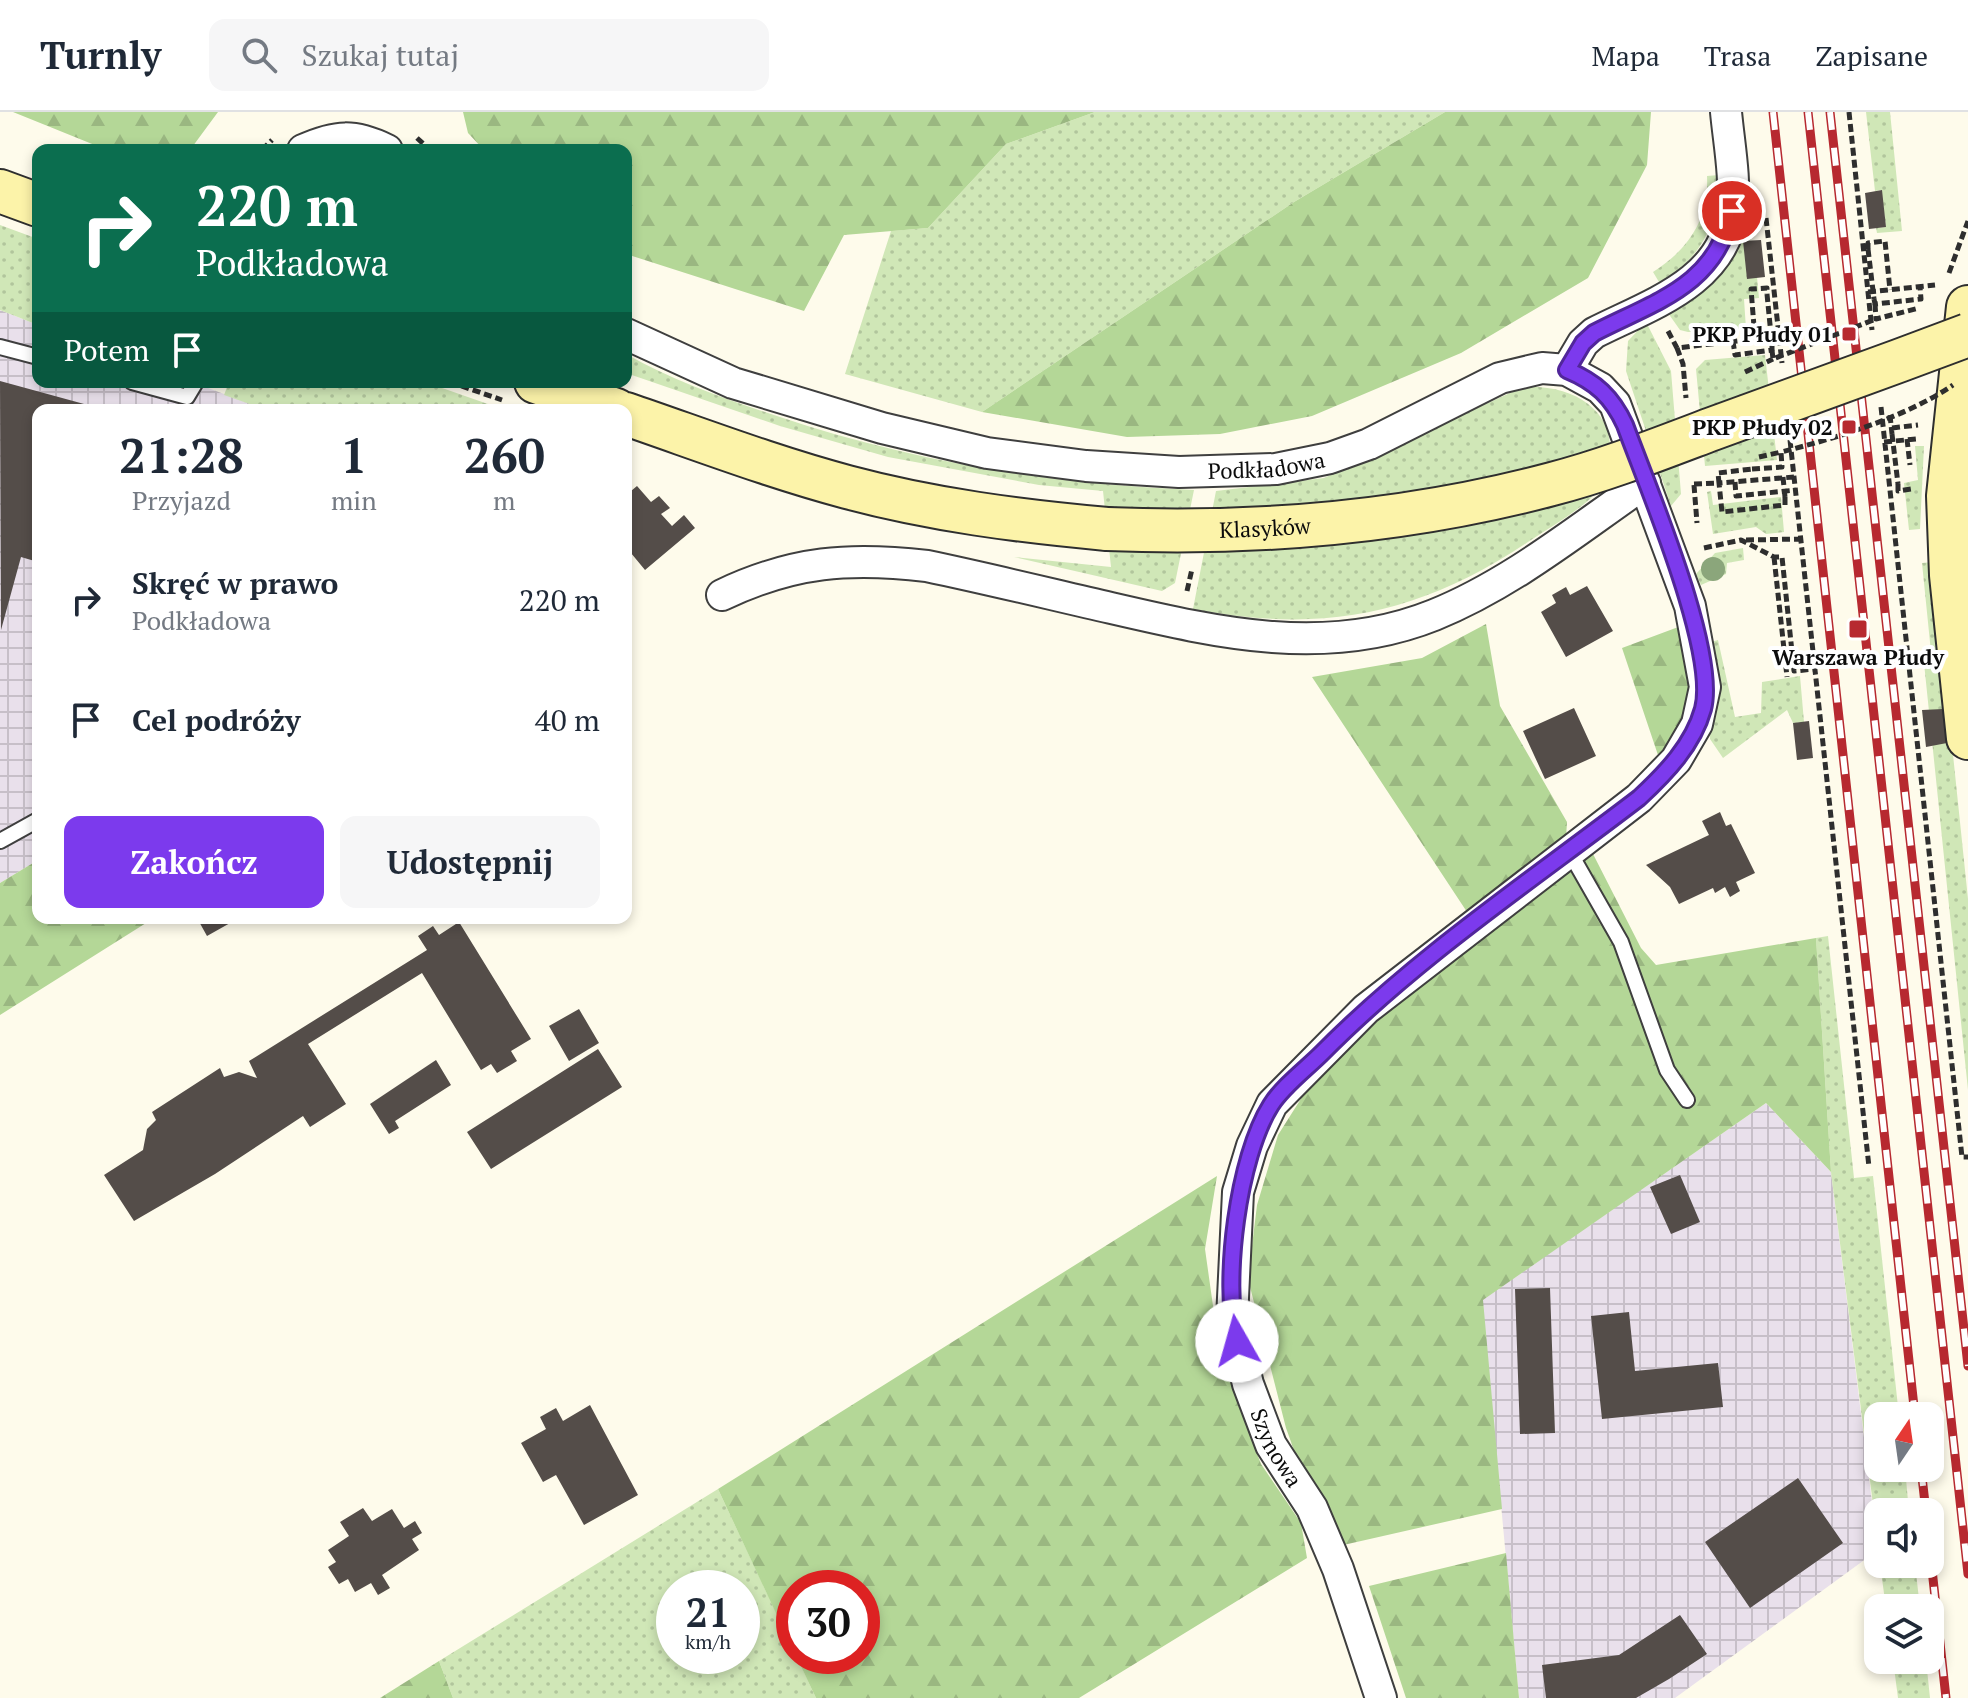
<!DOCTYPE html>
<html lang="pl">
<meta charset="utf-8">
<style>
:root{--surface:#fff;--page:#f6f6f7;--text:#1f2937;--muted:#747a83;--line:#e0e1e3;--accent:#7c3aed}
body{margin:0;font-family:"PT Serif",serif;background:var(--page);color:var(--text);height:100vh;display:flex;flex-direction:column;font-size:30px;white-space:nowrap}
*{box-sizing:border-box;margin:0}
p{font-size:26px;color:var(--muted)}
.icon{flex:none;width:44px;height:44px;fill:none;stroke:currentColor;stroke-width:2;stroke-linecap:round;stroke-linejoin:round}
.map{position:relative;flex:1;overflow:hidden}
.details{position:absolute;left:32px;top:292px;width:600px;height:520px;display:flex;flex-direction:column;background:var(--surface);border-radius:16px;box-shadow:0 4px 12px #0003}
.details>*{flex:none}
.hud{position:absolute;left:32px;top:32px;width:600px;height:244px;border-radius:16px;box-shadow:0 4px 12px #0003;background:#0b6e4f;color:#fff;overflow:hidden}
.needle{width:52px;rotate:13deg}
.fabs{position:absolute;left:1864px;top:1290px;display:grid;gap:16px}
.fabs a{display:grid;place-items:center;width:80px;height:80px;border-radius:16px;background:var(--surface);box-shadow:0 4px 12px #0003;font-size:40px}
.speed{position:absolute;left:656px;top:1458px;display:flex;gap:16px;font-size:40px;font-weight:700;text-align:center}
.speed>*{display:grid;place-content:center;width:104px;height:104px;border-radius:50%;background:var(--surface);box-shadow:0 4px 12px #0003;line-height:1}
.speed small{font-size:20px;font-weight:400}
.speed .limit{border:12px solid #d22;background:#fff;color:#111}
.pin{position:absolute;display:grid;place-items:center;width:68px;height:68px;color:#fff;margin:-34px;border:4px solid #fff;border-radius:50%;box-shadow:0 2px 8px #0007}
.me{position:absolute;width:88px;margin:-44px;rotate:353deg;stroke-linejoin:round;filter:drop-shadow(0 0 6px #0008)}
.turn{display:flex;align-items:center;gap:28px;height:168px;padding:0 32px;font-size:36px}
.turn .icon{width:104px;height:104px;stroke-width:2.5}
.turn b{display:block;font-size:56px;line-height:68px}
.then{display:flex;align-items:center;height:76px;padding:0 32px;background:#0003;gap:16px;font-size:30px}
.eta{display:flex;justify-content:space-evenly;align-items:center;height:136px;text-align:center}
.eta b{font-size:48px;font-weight:800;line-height:56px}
.action{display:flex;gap:16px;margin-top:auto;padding:16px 32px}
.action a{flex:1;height:92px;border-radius:16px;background:var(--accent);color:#fff;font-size:32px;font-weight:800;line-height:92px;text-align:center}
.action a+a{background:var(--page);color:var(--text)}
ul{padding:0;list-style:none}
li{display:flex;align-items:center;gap:24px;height:120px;padding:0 32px}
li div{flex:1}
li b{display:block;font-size:30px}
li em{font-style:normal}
header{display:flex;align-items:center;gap:48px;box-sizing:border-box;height:112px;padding:0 40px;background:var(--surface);border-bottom:2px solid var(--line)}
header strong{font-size:38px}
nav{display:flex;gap:44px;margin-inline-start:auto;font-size:28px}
.search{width:560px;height:72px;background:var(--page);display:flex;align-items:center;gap:20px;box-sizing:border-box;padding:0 28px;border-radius:16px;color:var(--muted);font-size:30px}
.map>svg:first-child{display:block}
.industrial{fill:url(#industrial-grid)}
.grass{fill:url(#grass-dots);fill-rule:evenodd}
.forest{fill:url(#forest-firs)}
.building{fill:#544d49}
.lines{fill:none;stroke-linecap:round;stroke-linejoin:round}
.lane-casing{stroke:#3f3f3f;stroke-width:18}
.street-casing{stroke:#3f3f3f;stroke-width:34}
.secondary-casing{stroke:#2e2e2e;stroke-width:46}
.path{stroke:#2e2e2e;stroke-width:5;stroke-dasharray:8 4;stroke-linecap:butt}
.lane{stroke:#fff;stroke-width:14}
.street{stroke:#fff;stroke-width:30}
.secondary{stroke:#fcf3a9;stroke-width:42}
.rail-casing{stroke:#b72930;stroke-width:9}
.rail{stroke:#fff;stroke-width:6;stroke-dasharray:18;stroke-linecap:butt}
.secondary-bridge-casing{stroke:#2e2e2e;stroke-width:46;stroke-linecap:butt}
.path-bridge{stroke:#2e2e2e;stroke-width:5;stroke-dasharray:8 4;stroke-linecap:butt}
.secondary-bridge{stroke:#fcf3a9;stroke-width:42}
.tree{fill:#8ba67b}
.route-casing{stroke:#51269a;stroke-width:20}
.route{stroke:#7c3aed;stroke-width:14}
.poi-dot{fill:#b72930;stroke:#fff;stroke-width:3}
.labels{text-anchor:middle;stroke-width:8;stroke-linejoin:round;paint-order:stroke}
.poi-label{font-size:22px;font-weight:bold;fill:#0c0c0c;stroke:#fff;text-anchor:end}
.street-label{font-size:22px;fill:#0c0c0c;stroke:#fff}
</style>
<header>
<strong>Turnly</strong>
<div class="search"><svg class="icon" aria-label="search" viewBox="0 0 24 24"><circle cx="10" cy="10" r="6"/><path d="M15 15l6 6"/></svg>Szukaj tutaj</div>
<nav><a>Mapa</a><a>Trasa</a><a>Zapisane</a></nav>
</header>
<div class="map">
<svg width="1968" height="1586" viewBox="0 0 1968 1586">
<defs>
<pattern id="industrial-grid" width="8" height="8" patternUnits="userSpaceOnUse" patternTransform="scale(2)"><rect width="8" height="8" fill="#e9e0eb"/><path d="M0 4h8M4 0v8" fill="none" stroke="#c7bfc8"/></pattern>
<pattern id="grass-dots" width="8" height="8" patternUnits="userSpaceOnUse" patternTransform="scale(2)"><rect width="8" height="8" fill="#d0e7b7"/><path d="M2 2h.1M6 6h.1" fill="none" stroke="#b1c59c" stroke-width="1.8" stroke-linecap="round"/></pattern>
<pattern id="forest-firs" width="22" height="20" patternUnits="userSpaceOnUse" patternTransform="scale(2)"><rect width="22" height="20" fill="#b4d797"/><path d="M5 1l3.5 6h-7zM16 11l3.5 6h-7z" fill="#9ab781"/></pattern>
</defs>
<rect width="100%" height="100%" fill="#fefbeb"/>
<path class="industrial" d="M0,198L38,213V270H192L267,298H38V748L0,771Z
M1766,991L1831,1060L1878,1438L1675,1586H1519L1482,1188Z"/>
<path class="grass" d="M1095,0H1445L1294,90L982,300L845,262L891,119L928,116L1006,32Z
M1738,0H1743L1751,128L1743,129L1757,165L1759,186L1744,187L1746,217L1688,220L1680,218L1668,201C1763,153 1739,91 1738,0Z
M1866,0H1890L1902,119L1877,121L1876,116L1886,115L1881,78L1875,79Z
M1719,63C1717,112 1704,145 1659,170L1653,160C1689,137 1709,107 1707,64Z
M0,113L38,127V213L0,198Z
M1646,210L1671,259L1681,382L1671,394L1626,259L1628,229Z
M626,242C674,269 725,287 777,304C913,350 1051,372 1194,378L1175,471L1162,479L1014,445L1111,455L1103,379L1039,373L888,345L780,314L626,261Z
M1765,243L1777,348L1705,354L1696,257L1705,248Z
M229,270H425L505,298H267L224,283Z
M1523,275C1594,271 1637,323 1591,386C1573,402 1551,415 1531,428C1420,503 1324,522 1193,497L1216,379L1324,366Z
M1915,334H1924L1920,417L1909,418L1904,371L1918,368Z
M1711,379L1713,393L1781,385L1784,420L1766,422L1756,415L1713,422L1707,380Z
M1743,436L1744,448L1727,451L1726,462L1701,473L1696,462L1715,441Z
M1933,450L1968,787V978L1924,551L1932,550L1922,451Z
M1718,528L1735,605L1761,601L1762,570L1800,564L1804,610L1793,611L1787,598L1723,646L1710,627L1711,530Z
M1828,824L1854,1066L1873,1064L1899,1304H1878V1356H1905L1909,1400H1878V1432L1831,1060L1816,826Z
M718,1377L816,1586H453L439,1549ZM674,1476H742V1544H674Z
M1880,1452H1915L1920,1496H1886Z
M1893,1548H1926L1930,1586H1898Z"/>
<path class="forest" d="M13,0H218L190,38H107Z
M463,0H1095L1006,32L928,116L844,123L804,199L626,142V38H484L468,21Z
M1445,0H1651L1647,53L1588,166L1461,241L1312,304L1220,322L1127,325L982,300L1294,90Z
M1689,511V579L1679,636L1660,649L1622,536Z
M1486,512L1500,594L1567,710L1566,726L1467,800L1312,565L1422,546Z
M1592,740L1641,836L1656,853L1816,826L1831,1060L1766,991L1483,1188L1502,1397L1339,1434L1300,1355L1286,1316L1248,1167L1257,1093L1278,1023L1304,982L1415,872Z
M38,748V806H154L0,903V771Z
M1217,1064L1205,1137L1214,1201L1235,1284L1261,1352L1301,1411L1307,1446L1079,1586H816L796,1544H862V1476H794V1540L718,1377Z
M1506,1441L1519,1586H1406L1369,1474Z
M439,1549L453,1586H380Z"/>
<path class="building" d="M1882,78L1886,115L1869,117L1865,81Z
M1761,128L1765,165L1747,167L1743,129Z
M0,269L95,295L94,298H38V450L21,445L1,518Z
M626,373L631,379L637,374L651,390L659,384L670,396L661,402L672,414L684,403L695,416L645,458L626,435Z
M1587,474L1613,519L1566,545L1541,500L1556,491L1552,483L1566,475L1570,483Z
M1574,596L1596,644L1545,667L1523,619Z
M1943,597L1947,631L1926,635L1922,598Z
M1809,609L1813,646L1797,648L1793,611Z
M1720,700L1726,714L1731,712L1755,761L1736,770L1740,779L1730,785L1725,775L1715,781L1713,776L1679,792L1670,775L1646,753L1709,723L1702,709Z
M197,806H239L207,824Z
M459,810L531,927L511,939L517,949L497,961L491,952L481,958L422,861L308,932L346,992L310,1015L303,1004L215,1062L134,1109L104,1063L143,1038L147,1017L156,1008L152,1000L220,956L224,965L239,960L257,966L249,949L427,838L418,824L433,814L439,823Z
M579,897L599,931L569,949L549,914Z
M598,937L622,975L491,1057L467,1020Z
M436,948L451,973L395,1009L399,1016L389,1022L370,992Z
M1680,1063L1700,1110L1671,1122L1650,1075Z
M1550,1176L1555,1321L1520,1322L1515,1177Z
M1629,1200L1635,1259L1718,1251L1723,1295L1602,1307L1591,1204Z
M590,1293L638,1383L584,1413L556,1363L543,1370L521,1331L546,1317L540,1305L556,1296L563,1309Z
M1798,1366L1843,1431L1750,1496L1705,1430Z
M363,1396L372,1409L392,1397L404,1416L415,1409L422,1421L412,1427L419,1438L382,1463L390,1476L378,1483L371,1471L355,1480L348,1467L339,1472L328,1455L336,1450L328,1438L349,1424L340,1410Z
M1680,1503L1707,1542L1669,1567L1636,1586H1546L1542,1553L1619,1543Z"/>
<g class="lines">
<g class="lane-casing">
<path id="lane" d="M0,235L38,245
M132,270L187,285L196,270
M0,729L38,708
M1569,739L1621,830L1667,958L1687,988"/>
</g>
<g class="street-casing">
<g id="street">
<path d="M303,38C336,23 354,22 387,38"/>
<path id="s1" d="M626,222L733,271L882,316L987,341L1086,354L1179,360L1276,357L1330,346L1369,332L1500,266L1542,256L1567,258L1600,276L1615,292L1690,494L1705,575L1697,612L1676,648L1639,686L1366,897L1272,992L1252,1034L1238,1080L1232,1207L1248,1272L1271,1333L1312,1396L1338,1457L1381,1586"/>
<path d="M1567,258L1583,231L1594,221C1649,193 1724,170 1732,100C1736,67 1729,32 1726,0"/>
<path d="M722,483C793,449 850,445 927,454C989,467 1050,482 1111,496C1219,521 1327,546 1434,503C1511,472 1578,417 1645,371"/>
</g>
</g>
<g class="secondary-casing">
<path id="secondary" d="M0,79L38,93
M1968,195L1948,384L1951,463L1968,626
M536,270L616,298
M626,302C699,327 772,355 847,375C933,398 1019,409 1107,417"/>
</g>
<path class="path" d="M1849,0L1872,218
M417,26L430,38
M262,38L272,28
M1766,106L1782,251
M1868,137V131L1885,129L1890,178
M1949,161L1968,109
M1868,180L1935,173
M1874,187L1875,192L1921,187L1920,175
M1668,219L1677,236L1779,224
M1755,227L1751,177L1767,176V182
M1733,229L1735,243L1772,238V233
M1677,236L1683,252L1686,286
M450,270L502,288
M1881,295L1962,1045H1968
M1890,303L1892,322
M1892,316L1918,313
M1907,327L1910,353
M1790,328L1869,1055
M1884,330L1916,327
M1735,370L1736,384L1796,378
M1694,372L1719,371L1718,361L1752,357
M1898,372V379L1911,377
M1694,373L1697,411
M1785,385V393L1722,400L1719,371L1794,365
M1746,428L1801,427
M1704,436L1741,428L1774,445H1782L1794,559L1815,557
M1774,445L1787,565
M1187,479L1192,457"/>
<use href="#lane" class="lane"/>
<use href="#street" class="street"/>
<use href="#secondary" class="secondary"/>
<g class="rail-casing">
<path id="rail" d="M1773,0L1915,1304
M1808,0L1968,1462
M1830,0L1968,1254
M1921,1356L1926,1400
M1930,1439L1946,1586"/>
</g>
<use href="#rail" class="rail"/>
<g class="secondary-bridge-casing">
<g id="secondary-bridge">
<path id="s2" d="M1107,417C1258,423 1405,411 1552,372C1606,358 1659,337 1712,317C1798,286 1883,255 1968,223"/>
</g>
</g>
<path class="path-bridge" d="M1868,137L1874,187
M1767,182L1772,233
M1875,192L1876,207L1919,196
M1772,238L1773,247L1876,207
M1745,260L1773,247
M1892,322L1898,372
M1759,345L1781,340
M1752,357L1782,355L1781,340C1837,326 1906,305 1953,273
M1783,365L1785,385"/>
<use href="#secondary-bridge" class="secondary-bridge"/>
</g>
<circle class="tree" cx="1713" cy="457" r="12"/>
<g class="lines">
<g class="route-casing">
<path id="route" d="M1237,1229C1222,1170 1238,1045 1271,993C1283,974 1306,957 1322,941C1417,845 1532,768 1639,686C1666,661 1693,633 1703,597C1718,539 1647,374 1625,313C1612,285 1596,270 1567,258L1583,231L1594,221C1656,189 1716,174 1732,99"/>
</g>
<use href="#route" class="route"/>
</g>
<g class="poi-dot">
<rect x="1841" y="214" width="16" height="16" rx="4"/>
<rect x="1841" y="307" width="16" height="16" rx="4"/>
<rect x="1848" y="507" width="20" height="20" rx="4"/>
</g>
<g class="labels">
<g class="poi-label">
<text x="1833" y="230">PKP Płudy 01</text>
<text x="1833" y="323">PKP Płudy 02</text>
<text x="1858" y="553" text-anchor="middle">Warszawa Płudy</text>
</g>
<g class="street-label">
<text dy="8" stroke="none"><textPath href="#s1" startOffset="662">Podkładowa</textPath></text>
<text dy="8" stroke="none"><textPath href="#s2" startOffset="158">Klasyków</textPath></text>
<text dy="8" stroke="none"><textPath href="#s1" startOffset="2310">Szynowa</textPath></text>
</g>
</g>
</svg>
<div class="fabs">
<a><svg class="needle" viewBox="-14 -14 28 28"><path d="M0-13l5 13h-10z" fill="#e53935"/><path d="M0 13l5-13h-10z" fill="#747a83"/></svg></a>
<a><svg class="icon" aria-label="sound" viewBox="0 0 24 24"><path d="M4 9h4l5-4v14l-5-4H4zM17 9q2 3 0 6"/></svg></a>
<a><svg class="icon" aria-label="layers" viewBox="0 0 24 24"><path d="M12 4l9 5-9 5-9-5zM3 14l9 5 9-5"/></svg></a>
</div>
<div class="speed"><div>21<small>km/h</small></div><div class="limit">30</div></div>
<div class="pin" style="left:1732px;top:99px;background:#d93025"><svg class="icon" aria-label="arrive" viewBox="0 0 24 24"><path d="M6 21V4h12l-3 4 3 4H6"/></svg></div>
<svg class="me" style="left:1237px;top:1229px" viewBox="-20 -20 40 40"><circle r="19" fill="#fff"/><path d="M0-13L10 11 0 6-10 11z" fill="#7c3aed"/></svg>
<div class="hud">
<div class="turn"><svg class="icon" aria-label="right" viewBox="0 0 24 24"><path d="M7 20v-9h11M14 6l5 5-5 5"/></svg><div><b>220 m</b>Podkładowa</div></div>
<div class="then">Potem<svg class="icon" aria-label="arrive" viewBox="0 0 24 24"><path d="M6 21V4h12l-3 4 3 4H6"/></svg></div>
</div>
<section class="details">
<div class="eta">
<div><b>21:28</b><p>Przyjazd</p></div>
<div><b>1</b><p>min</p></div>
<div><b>260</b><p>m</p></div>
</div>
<ul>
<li><svg class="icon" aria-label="right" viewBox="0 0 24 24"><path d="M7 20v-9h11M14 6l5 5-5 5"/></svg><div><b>Skręć w prawo</b><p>Podkładowa</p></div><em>220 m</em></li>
<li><svg class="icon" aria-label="arrive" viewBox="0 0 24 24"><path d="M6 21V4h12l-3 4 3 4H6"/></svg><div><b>Cel podróży</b></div><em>40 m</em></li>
</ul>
<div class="action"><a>Zakończ</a><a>Udostępnij</a></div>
</section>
</div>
